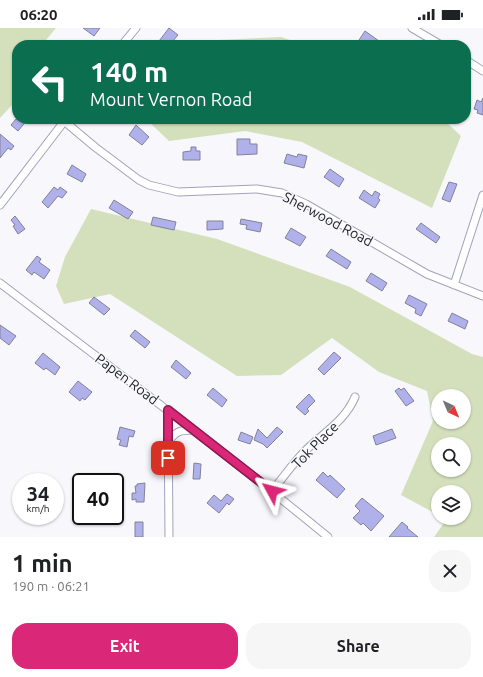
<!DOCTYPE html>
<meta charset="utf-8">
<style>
:root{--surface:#fff;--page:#f6f6f6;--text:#202124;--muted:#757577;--accent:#db2777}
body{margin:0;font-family:Ubuntu,sans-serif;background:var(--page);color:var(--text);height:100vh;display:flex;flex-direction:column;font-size:15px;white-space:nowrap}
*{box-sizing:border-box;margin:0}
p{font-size:13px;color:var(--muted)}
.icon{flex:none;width:22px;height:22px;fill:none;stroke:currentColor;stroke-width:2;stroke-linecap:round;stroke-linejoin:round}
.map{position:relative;height:509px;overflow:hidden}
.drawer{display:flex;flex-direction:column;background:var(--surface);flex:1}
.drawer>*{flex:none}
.guide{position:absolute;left:12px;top:12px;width:459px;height:84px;border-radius:16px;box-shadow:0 1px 3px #0004;background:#0b6e4f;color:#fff;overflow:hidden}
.needle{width:26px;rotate:136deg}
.tools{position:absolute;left:431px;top:361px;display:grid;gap:8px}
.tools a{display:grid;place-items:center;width:40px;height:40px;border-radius:50%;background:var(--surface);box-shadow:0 1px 3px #0004;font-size:20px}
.speed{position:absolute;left:12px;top:445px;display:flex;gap:8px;font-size:20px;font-weight:700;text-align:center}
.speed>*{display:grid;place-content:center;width:52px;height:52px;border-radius:50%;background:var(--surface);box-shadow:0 1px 3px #0004;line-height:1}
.speed small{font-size:10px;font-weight:400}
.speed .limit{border:2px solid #111;border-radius:6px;background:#fff;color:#111}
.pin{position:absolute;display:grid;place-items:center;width:34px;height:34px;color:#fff;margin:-17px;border-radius:8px;box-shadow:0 2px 6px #0006}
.me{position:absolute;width:44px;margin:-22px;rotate:308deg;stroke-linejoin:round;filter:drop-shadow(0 0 3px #0008)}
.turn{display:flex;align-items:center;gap:14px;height:84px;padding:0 12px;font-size:18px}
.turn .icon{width:52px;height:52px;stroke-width:2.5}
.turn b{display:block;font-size:28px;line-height:34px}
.round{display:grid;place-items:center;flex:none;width:42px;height:42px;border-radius:16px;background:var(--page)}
.overview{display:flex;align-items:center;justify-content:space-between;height:68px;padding:0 12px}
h1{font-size:24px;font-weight:700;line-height:30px}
.button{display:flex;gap:8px;margin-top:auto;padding:8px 12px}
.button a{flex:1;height:46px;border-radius:16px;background:var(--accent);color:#fff;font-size:16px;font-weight:700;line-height:46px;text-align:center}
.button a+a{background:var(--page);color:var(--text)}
.status{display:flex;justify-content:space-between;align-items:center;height:28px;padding:0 20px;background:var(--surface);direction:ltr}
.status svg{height:11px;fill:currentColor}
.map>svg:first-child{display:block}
.green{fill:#d4e0bb;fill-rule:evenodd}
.building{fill:#b0b1eb;stroke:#818299}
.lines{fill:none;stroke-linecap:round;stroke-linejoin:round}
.minor-casing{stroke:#a2a3ba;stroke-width:9}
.minor{stroke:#fff;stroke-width:7}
.route-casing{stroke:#8e194d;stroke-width:10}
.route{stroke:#db2777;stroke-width:7}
.labels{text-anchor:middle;stroke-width:3;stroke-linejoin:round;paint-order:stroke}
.street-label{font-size:14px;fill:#1e1e27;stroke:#f7f7fc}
</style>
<div class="status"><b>06:20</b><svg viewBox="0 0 49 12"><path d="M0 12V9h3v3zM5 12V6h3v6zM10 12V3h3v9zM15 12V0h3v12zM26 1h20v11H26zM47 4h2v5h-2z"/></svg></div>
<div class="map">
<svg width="483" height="509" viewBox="0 0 483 509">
<rect width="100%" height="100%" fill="#f7f7fc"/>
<path class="green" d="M0,0H56L42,17H17V66L12,77L0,90Z
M281,9L305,17H194L198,13Z
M146,91H443L461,108L432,180L302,114L245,103L169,113Z
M91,181L217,211L350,259L472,326L483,329V509H434L446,492L443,490H464V464H438V487L401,467L433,393L427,363L379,344L332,310L281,347L237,348L110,266L64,276L56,258L65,229ZM438,368H464V394H438ZM438,416H464V442H438Z"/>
<path class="building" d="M83,0H100L94,8Z
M169,0L178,7L172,14L170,13L166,17H156Z
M365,3L379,13L377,17H367L359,12Z
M483,70V87L477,85L478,82L474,81L477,72L481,74Z
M16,91H28L18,103L11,97Z
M136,97L149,109L142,117L129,107Z
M0,106L14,118L11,122L8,120L0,130Z
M237,111H250V116H257V126L237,127Z
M191,119H196V123H200V132H183V124L191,123Z
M287,126L297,129L298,126L307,128L304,140L284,135Z
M72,137L86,146L82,154L67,146Z
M330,141L344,151L339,159L324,149Z
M449,154L457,156L450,174L442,171Z
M54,159L58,162L60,159L67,164L62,170L58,168L48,180L42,174Z
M364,162L372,168L375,163L380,166L378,170L380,172L375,180L359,170Z
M114,172L133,184L128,191L109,180Z
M15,188L25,201L18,206L13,198L15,197L11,192Z
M153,189L176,194L174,202L151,197Z
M241,191L262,195L260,204L246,201L247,197L240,196Z
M207,193H223V201L207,202Z
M421,195L440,209L436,215L416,201Z
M291,200L306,209L300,218L285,210Z
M331,221L351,234L347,241L326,228Z
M37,228L41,231L39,234L50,242L44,251L34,244L32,247L26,242Z
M371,245L387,255L382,263L366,253Z
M409,267L427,276L421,288L415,285L416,281L405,275Z
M94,269L110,281L104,287L89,275Z
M452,285L468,293L465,301L448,293Z
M0,297L16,308L9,317L0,310Z
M135,302L150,314L145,320L130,308Z
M334,324L341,330L324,347L318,341Z
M43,325L60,339L55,347L46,340L44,342L35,335Z
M176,332L191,345L186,351L171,339Z
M78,353L92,364L85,372L82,370L80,373L69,364Z
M213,360L227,372L222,379L207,367Z
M399,360L401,362L404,360L414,373L406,378L395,363Z
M309,366L315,373L307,381L309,383L305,387L296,379Z
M120,399L135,403L133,409L129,408L127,419L119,417L121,412L117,411Z
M277,399L283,404L267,420L263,416L254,412L258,401L267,410Z
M392,401L396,410L376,417L373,408Z
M241,404L253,409L250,416L238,412Z
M194,435L201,436L200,451H193Z
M323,444L328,449L330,447L345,461L337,470L316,452Z
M145,455L144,474H136V471L132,472V465H136L135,458H137V456Z
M227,466L234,471L229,477L227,475L219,485L207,475L214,467L221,473Z
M362,470L384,488L371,503L363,495L361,497L353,490L360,483L355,478Z
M135,494H143V509H135Z
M402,494L408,499L407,500L418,509H389Z"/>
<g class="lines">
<g class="minor-casing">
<path id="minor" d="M412,0L441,17
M122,17L136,0
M466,32L483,43
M64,93L95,119L139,152L149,157L178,164L257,161L282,165L306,176L427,246L483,268
M0,177L66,91
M0,255C110,339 221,421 328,509
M454,257L483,167
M168,382L169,509
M168,414C176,403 180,402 193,402
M272,463C283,450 293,435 305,423C323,405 345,393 355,369"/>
</g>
<use href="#minor" class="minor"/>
</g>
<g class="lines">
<g class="route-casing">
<path id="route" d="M168,430V382L272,463"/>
</g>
<use href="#route" class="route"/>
</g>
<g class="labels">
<g class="street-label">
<text transform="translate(328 191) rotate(28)" y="5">Sherwood Road</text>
<text transform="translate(127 351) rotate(37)" y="5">Papen Road</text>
<text transform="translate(315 417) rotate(-45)" y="5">Tok Place</text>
</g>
</g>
</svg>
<div class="tools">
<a><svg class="needle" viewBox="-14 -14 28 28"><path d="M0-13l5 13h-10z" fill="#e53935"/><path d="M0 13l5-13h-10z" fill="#757577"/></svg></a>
<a><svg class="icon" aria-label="search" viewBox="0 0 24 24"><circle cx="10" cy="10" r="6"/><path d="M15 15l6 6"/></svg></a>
<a><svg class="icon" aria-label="layers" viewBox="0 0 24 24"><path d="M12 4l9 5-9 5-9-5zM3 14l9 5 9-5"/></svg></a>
</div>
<div class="speed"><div>34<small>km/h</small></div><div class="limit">40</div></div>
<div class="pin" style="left:168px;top:430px;background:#d93025"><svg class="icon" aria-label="arrive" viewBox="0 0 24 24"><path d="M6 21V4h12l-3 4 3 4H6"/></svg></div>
<svg class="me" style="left:272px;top:463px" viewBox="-20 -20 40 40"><path d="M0-17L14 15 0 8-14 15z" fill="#db2777" stroke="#fff" stroke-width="4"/></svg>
<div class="guide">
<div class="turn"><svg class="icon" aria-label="left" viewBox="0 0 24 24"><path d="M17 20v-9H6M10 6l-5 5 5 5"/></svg><div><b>140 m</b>Mount Vernon Road</div></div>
</div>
</div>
<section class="drawer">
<div class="overview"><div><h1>1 min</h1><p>190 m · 06:21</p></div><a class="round"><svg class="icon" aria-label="close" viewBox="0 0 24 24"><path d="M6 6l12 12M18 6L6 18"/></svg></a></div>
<div class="button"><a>Exit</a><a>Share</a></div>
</section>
